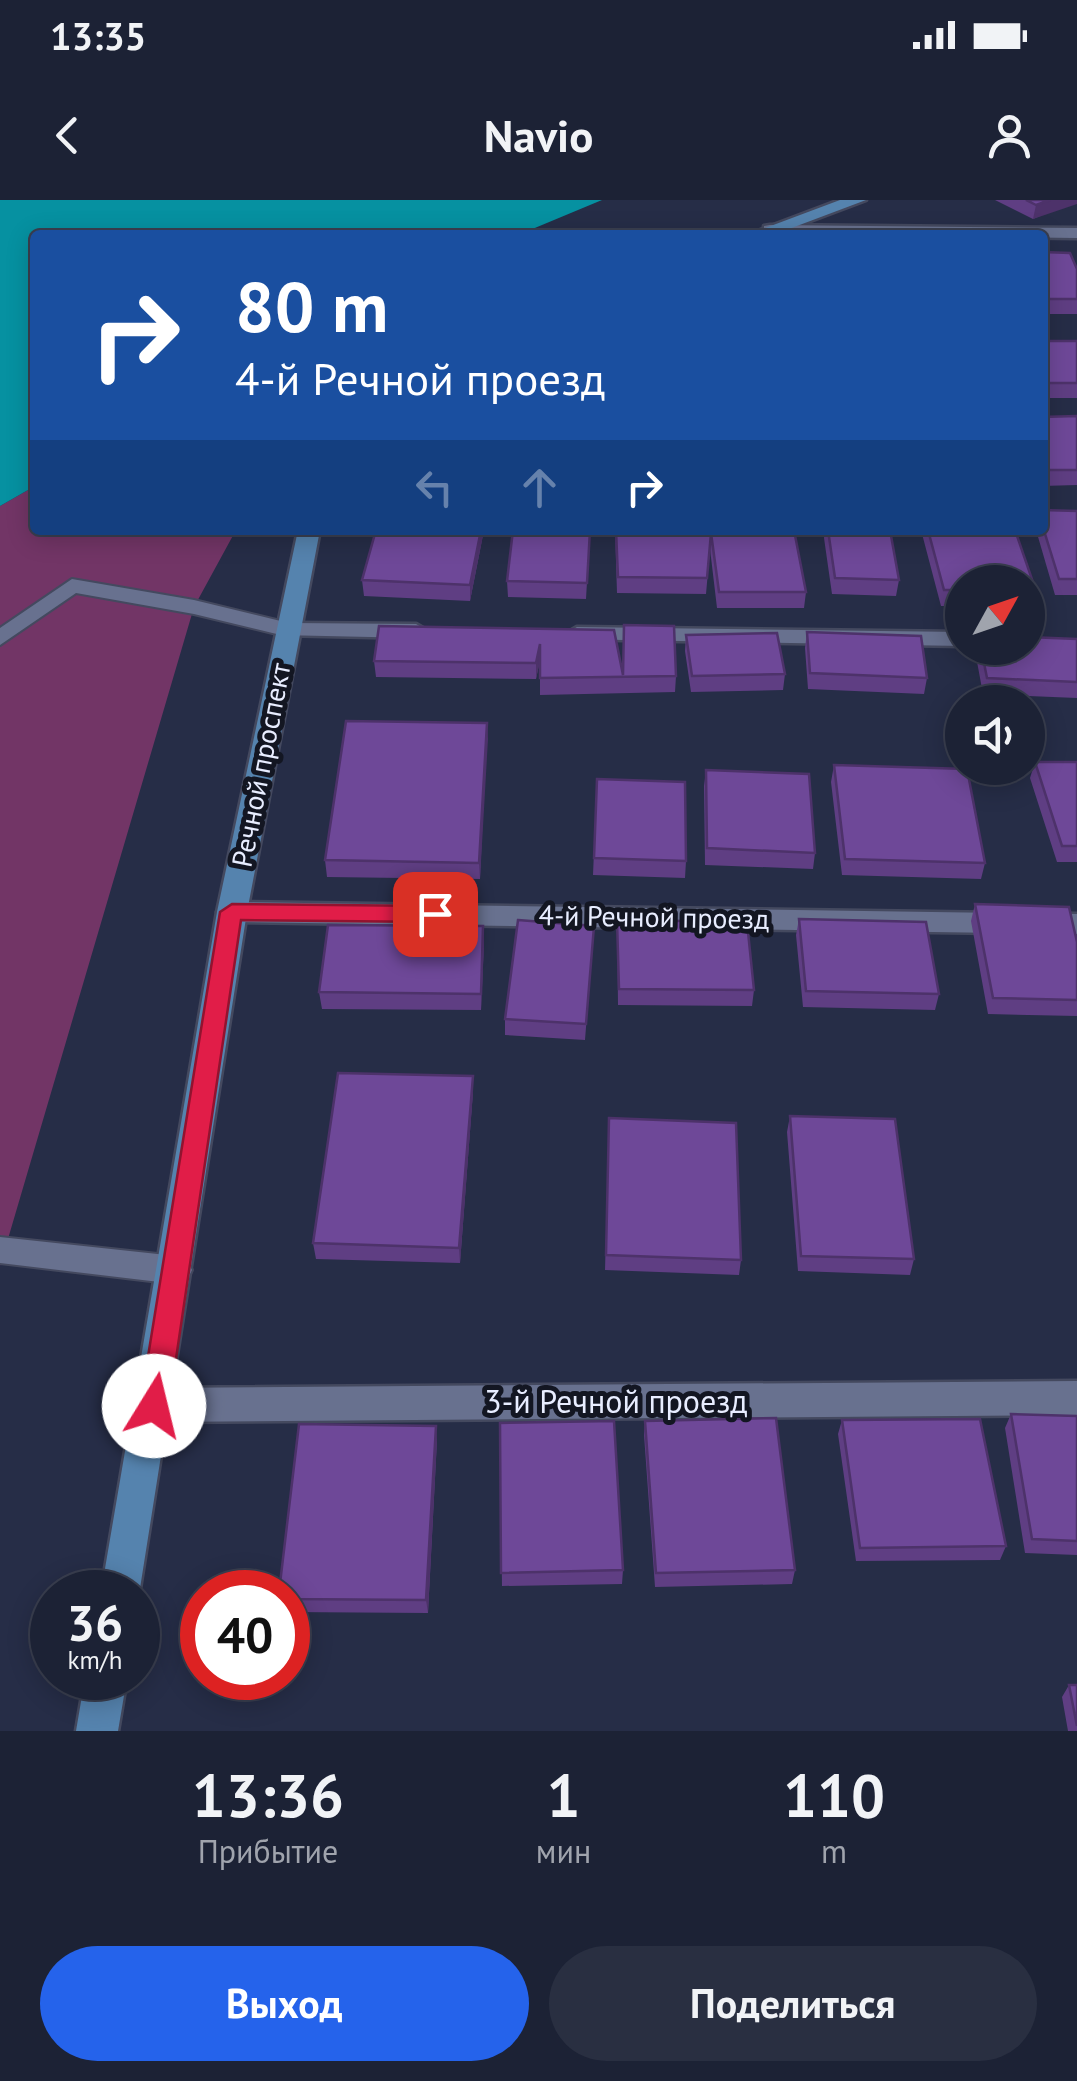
<!DOCTYPE html>
<html lang="ru">
<meta charset="utf-8">
<style>
:root{--surface:#1c2235;--page:#292f41;--text:#f1f3f6;--muted:#a0a4ad;--line:#3a3f50;--accent:#2563eb}
body{margin:0;font-family:"PT Sans",sans-serif;background:var(--page);color:var(--text);height:100vh;display:flex;flex-direction:column;font-size:38px;white-space:nowrap}
*{box-sizing:border-box;margin:0}
p{font-size:32px;color:var(--muted)}
.icon{flex:none;width:55px;height:55px;fill:none;stroke:currentColor;stroke-width:2;stroke-linecap:round;stroke-linejoin:round}
.map{position:relative;height:1531px;overflow:hidden}
.panel{display:flex;flex-direction:column;background:var(--surface);flex:1}
.panel>*{flex:none}
.guide{position:absolute;left:30px;top:30px;width:1018px;height:305px;border-radius:10px;box-shadow:0 5px 25px #0003,0 0 0 2px var(--line);background:#1a4fa0;color:#fff;overflow:hidden}
.needle{width:65px;rotate:50deg}
.controls{position:absolute;left:945px;top:365px;display:grid;gap:20px}
.controls a{display:grid;place-items:center;width:100px;height:100px;border-radius:50%;background:var(--surface);box-shadow:0 5px 25px #0003,0 0 0 2px var(--line);font-size:50px}
.speed{position:absolute;left:30px;top:1370px;display:flex;gap:20px;font-size:50px;font-weight:700;text-align:center}
.speed>*{display:grid;place-content:center;width:130px;height:130px;border-radius:50%;background:var(--surface);box-shadow:0 5px 25px #0003,0 0 0 2px var(--line);line-height:1}
.speed small{font-size:25px;font-weight:400}
.speed .limit{border:15px solid #d22;background:#fff;color:#111}
.pin{position:absolute;display:grid;place-items:center;width:85px;height:85px;color:#fff;margin:-42px;border-radius:20px;box-shadow:0 5px 15px #0006}
.me{position:absolute;width:110px;margin:-55px;rotate:9deg;stroke-linejoin:round;filter:drop-shadow(0 0 8px #0008)}
.turn{display:flex;align-items:center;gap:35px;height:210px;padding:0 40px;font-size:45px}
.turn .icon{width:130px;height:130px;stroke-width:2.5}
.turn b{display:block;font-size:70px;line-height:85px}
.lanes{display:flex;align-items:center;height:95px;padding:0 40px;background:#0003;justify-content:center;gap:50px;direction:ltr}
.lanes .off{opacity:.35}
.eta{display:flex;justify-content:space-evenly;align-items:center;height:170px;text-align:center}
.eta b{font-size:60px;font-weight:700;line-height:70px}
.primary-button{display:flex;gap:20px;margin-top:auto;padding:20px 40px}
.primary-button a{flex:1;height:115px;border-radius:60px;background:var(--accent);color:#fff;font-size:40px;font-weight:700;line-height:115px;text-align:center}
.primary-button a+a{background:var(--page);color:var(--text)}
.status{display:flex;justify-content:space-between;align-items:center;height:70px;padding:0 50px;background:var(--surface);direction:ltr}
.status svg{height:28px;fill:currentColor}
header{display:flex;justify-content:space-between;align-items:center;height:130px;padding:0 40px;background:var(--surface);font-size:45px;font-weight:700}
.map>svg:first-child{display:block}
.green{fill:#723566}
.water{fill:#0691a1}
.lines{fill:none;stroke-linecap:round;stroke-linejoin:round}
.lane-casing{stroke:#44495f;stroke-width:4}
.street-casing{stroke:#44495f;stroke-width:5}
.secondary-casing{stroke:#44495f;stroke-width:5}
.lane{fill:#68718f;fill-rule:evenodd}
.street{fill:#68718f;fill-rule:evenodd}
.secondary{fill:#5583ae;fill-rule:evenodd}
.wall{fill:#5f3e83}
.shaded-wall{fill:#4d326a}
.building{fill:#6e4898;stroke:#4d326a;stroke-width:2.5}
.route{fill:#e11d48;stroke:#92132f;stroke-width:2.5}
.labels{text-anchor:middle;stroke-width:10;stroke-linejoin:round;paint-order:stroke}
.street-label{font-size:28px;fill:#e8edff;stroke:#131622}
.near-street-label{font-size:32px;fill:#e8edff;stroke:#131622}
</style>
<div class="status"><b>13:35</b><svg viewBox="0 0 49 12"><path d="M0 12V9h3v3zM5 12V6h3v6zM10 12V3h3v9zM15 12V0h3v12zM26 1h20v11H26zM47 4h2v5h-2z"/></svg></div>
<header><svg class="icon" aria-label="back" viewBox="0 0 24 24"><path d="M15 5l-7 7 7 7"/></svg>Navio<svg class="icon" aria-label="person" viewBox="0 0 24 24"><circle cx="12" cy="8" r="4"/><path d="M4 21q1-7 8-7t8 7"/></svg></header>
<div class="map">
<svg width="1077" height="1531" viewBox="0 0 1077 1531">
<rect width="100%" height="100%" fill="#262d47"/>
<path class="green" d="M35,286V330H236L194,407L0,1066V306Z"/>
<path class="water" d="M0,0H602L518,35H35V286L0,306Z"/>
<g class="lines">
<g class="lane-casing">
<path id="lane" d="M72,379L194,400L297,425L300,430L289,437L194,414L76,393L0,445V428Z
M0,1037L176,1056L187,1060L192,1070L187,1080L176,1084L0,1063Z"/>
</g>
<g class="street-casing">
<path id="street" d="M770,25L1077,28V38L764,34V26Z
M289,423L416,424L428,431L416,438L280,435L277,430L280,425Z
M577,427L962,432V446L568,439L565,434Z
M232,702L1077,714V734L232,722L222,719L217,712L222,705Z
M1077,1181V1215L154,1222L141,1217L135,1205L141,1193L154,1188Z"/>
</g>
<g class="secondary-casing">
<path id="secondary" d="M840,0H866L773,35H747Z
M298,330H320L247,712L138,1401V1392H101L217,712Z
M85,1478H127L118,1531H76Z"/>
</g>
<use href="#lane" class="lane"/>
<use href="#street" class="street"/>
<use href="#secondary" class="secondary"/>
</g>
<path class="wall" d="M995,0H1077L1033,19Z
M1042,52L1077,69V114H1042Z
M1042,141H1077V198H1042Z
M1077,216V285L1042,286V217Z
M1042,310L1077,311V395H1055L1036,330H1042Z
M484,330L470,401L364,396L362,380Z
M590,330L586,399L508,397L507,381Z
M615,330H794L806,392L804,408H717L710,349L706,394L617,393Z
M825,330H890L899,380L896,396L832,394L824,338Z
M921,330H1015L1036,391L1031,407H1028V382H962V406H941Z
M379,426L623,472L676,476L675,492L540,495V460L536,479L376,477L374,461Z
M807,432L927,478L924,494L808,489L805,448Z
M686,435L785,474L783,490L691,492L685,451Z
M1077,439V498L983,494L975,451L976,448H1028Z
M487,523L480,679L327,677L325,660Z
M1035,562H1077V662H1057L1030,578Z
M834,565L985,663L981,679L842,675L831,582Z
M706,570L815,653L813,669L705,665L704,586Z
M597,579L686,661L685,678L593,675Z
M975,704L1077,742V816L988,814L971,721Z
M799,719L939,794L935,810L803,807L796,735Z
M617,720L754,790L752,806L618,805Z
M594,726L585,840L505,835V819Z
M484,742L481,810L322,809L319,792Z
M473,892L460,1063L316,1059L313,1043Z
M790,916L914,1059L910,1075L798,1071L787,932Z
M609,918L741,1060L739,1075L605,1070Z
M1011,1214L1077,1216V1355L1025,1353L1005,1228Z
M842,1220L1006,1346L1000,1360L856,1361L838,1234Z
M645,1221L795,1370L792,1384L655,1387L644,1235Z
M500,1223L623,1370L622,1384L502,1386Z
M437,1240L428,1413L288,1412V1392Z
M1069,1485H1077V1531H1068L1062,1497Z"/>
<path class="shaded-wall" d="M1050,0H1077V4L1033,19L1036,5Z
M481,330H484L470,401V385Z
M540,444V460L536,479V463Z
M487,523L488,539L480,679L479,663Z
M483,726L484,742L481,810V794Z
M473,876V892L460,1063L459,1048Z
M436,1226L437,1240L428,1413L426,1400Z"/>
<path class="building" d="M1026,0H1050L1036,5Z
M1042,52L1070,53L1077,69V99H1042Z
M1042,141H1077V183H1043Z
M1077,216V270H1042V217Z
M1042,310L1077,311V379H1059L1042,324Z
M376,330H481L470,385L362,380Z
M513,330H590L587,383L507,381Z
M616,330H794L806,392H719L711,333L707,378L618,377Z
M828,330H890L899,380L835,378Z
M928,330H1015L1036,391H1028V382H962V390H944Z
M624,425L674,426L676,476L540,478V444L536,463L374,461L379,426L614,430L623,475Z
M807,432L921,436L927,478L810,473Z
M777,433L785,474L692,476L686,435Z
M1028,437L1077,439V482L987,478L981,448H1028Z
M346,521L487,523L479,663L325,660Z
M1035,562H1077V646H1062Z
M834,565L967,569L985,663L845,659Z
M706,570L809,574L815,653L707,648Z
M597,579L685,582L686,661L594,658Z
M975,704L1069,707L1077,742V800L993,798Z
M799,719L926,722L939,794L806,791Z
M518,720L594,726L586,824L505,819Z
M617,720L747,722L754,790L619,789Z
M328,725L483,726L481,794L319,792Z
M338,873L473,876L459,1048L313,1043Z
M790,916L895,919L914,1059L801,1056Z
M609,918L736,923L741,1060L606,1055Z
M1011,1214L1077,1216V1341L1032,1339Z
M776,1218L795,1370L656,1373L645,1221Z
M980,1219L1006,1346L860,1348L842,1220Z
M614,1221L623,1370L501,1373L500,1223Z
M299,1224L436,1226L426,1400L288,1399V1392H279Z
M1069,1485H1077V1526Z"/>
<path class="route" d="M232,704L435,706L446,714L435,722L241,720L169,1206L164,1215L154,1218L145,1215L140,1206L220,712Z"/>
<g class="labels">
<g class="street-label">
<text transform="translate(261 565) rotate(-79)" y="10">Речной проспект</text>
<text transform="translate(654 717) rotate(1)" y="10">4-й Речной проезд</text>
</g>
<g class="near-street-label">
<text x="616" y="1213">3-й Речной проезд</text>
</g>
</g>
</svg>
<div class="controls">
<a><svg class="needle" viewBox="-14 -14 28 28"><path d="M0-13l5 13h-10z" fill="#e53935"/><path d="M0 13l5-13h-10z" fill="#a0a4ad"/></svg></a>
<a><svg class="icon" aria-label="sound" viewBox="0 0 24 24"><path d="M4 9h4l5-4v14l-5-4H4zM17 9q2 3 0 6"/></svg></a>
</div>
<div class="speed"><div>36<small>km/h</small></div><div class="limit">40</div></div>
<div class="pin" style="left:435px;top:714px;background:#d93025"><svg class="icon" aria-label="arrive" viewBox="0 0 24 24"><path d="M6 21V4h12l-3 4 3 4H6"/></svg></div>
<svg class="me" style="left:154px;top:1206px" viewBox="-20 -20 40 40"><circle r="19" fill="#fff"/><path d="M0-13L10 11 0 6-10 11z" fill="#e11d48"/></svg>
<div class="guide">
<div class="turn"><svg class="icon" aria-label="right" viewBox="0 0 24 24"><path d="M7 20v-9h11M14 6l5 5-5 5"/></svg><div><b>80 m</b>4-й Речной проезд</div></div>
<div class="lanes"><svg class="icon off" aria-label="left" viewBox="0 0 24 24"><path d="M17 20v-9H6M10 6l-5 5 5 5"/></svg><svg class="icon off" aria-label="ahead" viewBox="0 0 24 24"><path d="M12 20V5M6 11l6-6 6 6"/></svg><svg class="icon" aria-label="right" viewBox="0 0 24 24"><path d="M7 20v-9h11M14 6l5 5-5 5"/></svg></div>
</div>
</div>
<section class="panel">
<div class="eta">
<div><b>13:36</b><p>Прибытие</p></div>
<div><b>1</b><p>мин</p></div>
<div><b>110</b><p>m</p></div>
</div>
<div class="primary-button"><a>Выход</a><a>Поделиться</a></div>
</section>
